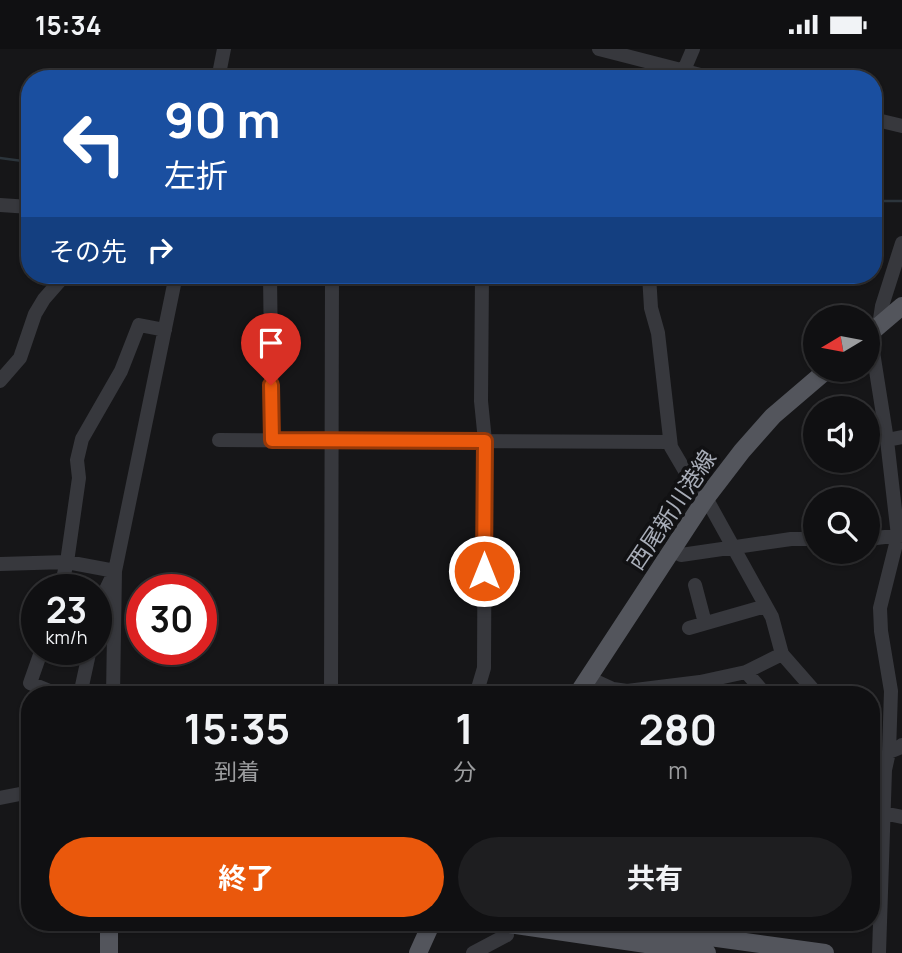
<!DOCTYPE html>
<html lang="ja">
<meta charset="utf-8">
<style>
:root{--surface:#101012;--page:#1e1e20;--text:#f1f3f6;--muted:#9c9d9f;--line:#303032;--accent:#ea580c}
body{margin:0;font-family:Manrope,"Noto Sans JP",sans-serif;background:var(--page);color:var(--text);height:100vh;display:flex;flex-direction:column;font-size:26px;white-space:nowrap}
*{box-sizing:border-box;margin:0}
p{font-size:23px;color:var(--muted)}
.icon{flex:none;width:38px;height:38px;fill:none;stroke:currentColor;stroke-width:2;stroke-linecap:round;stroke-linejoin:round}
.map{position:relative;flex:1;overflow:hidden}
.panel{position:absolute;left:21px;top:637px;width:859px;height:245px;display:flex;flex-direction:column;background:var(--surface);border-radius:28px;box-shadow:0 2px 5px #0004,0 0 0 2px var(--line)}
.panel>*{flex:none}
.hud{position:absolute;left:21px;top:21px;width:861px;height:214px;border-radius:28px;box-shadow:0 2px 5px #0004,0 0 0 2px var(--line);background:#1a4fa0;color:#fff;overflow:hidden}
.needle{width:46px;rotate:260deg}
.buttons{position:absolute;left:803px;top:256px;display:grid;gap:14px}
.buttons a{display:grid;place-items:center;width:77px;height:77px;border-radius:50%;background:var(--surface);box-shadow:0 2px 5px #0004,0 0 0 2px var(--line);font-size:35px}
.speed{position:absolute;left:21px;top:525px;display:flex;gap:14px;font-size:35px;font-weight:700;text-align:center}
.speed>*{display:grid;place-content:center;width:91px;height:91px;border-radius:50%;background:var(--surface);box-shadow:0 2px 5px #0004,0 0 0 2px var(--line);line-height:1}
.speed small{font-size:18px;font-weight:400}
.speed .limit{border:10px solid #d22;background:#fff;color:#111}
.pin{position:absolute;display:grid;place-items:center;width:60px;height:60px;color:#fff;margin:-72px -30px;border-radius:50% 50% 50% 0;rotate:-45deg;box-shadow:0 0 7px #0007}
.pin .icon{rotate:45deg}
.me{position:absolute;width:77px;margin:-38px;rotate:0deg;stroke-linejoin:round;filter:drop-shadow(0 0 5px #0008)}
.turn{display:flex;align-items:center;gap:24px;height:147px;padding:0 28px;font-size:32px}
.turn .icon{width:91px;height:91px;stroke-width:2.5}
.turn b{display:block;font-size:49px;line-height:60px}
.then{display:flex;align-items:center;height:66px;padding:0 28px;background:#0003;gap:14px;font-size:26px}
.eta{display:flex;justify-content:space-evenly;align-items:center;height:119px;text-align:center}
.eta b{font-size:42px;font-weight:700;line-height:49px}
.action{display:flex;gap:14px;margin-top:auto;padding:14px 28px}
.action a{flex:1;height:80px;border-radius:42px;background:var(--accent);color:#fff;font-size:28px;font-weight:700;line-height:80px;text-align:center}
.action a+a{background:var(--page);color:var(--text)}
.status{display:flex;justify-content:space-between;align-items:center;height:49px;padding:0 35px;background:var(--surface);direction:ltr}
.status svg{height:19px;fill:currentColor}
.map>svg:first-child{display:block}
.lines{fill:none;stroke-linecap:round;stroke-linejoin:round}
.stream{stroke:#2c353c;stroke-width:2.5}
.minor{stroke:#37383d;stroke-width:14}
.major{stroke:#53555c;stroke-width:18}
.route-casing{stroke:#983908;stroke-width:18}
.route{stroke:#ea580c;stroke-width:12}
.labels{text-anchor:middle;stroke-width:7;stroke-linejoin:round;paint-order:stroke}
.street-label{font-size:23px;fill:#a8adb8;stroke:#111113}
</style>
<div class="status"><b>15:34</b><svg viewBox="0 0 49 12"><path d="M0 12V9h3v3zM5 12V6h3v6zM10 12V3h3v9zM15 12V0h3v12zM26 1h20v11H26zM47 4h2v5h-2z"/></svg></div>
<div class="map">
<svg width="902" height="904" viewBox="0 0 902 904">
<rect width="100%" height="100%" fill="#161618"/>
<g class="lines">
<path class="stream" d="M0,109L30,113
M873,152H902"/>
<path class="minor" d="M599,0L716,30
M684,21L693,0
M218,30L224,0
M873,70L902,77
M0,156L30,158
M270,226L272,391
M649,226L651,259L658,284L671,398L688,427L706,449L772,568L782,605L818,646
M879,277L882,257L902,194
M870,284L887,391L898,487L880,559L881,582L891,642L889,703L885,721L879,904
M0,332L20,309L35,265L44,250L65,226
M219,391L670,393
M887,391L902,388
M868,490L902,486
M673,502L681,506L791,490H816
M0,515L67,513L115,522
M695,536L705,574
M60,541L67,513L79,429L77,411L82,390L121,322L139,276L165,281
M96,571L100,553L111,530
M689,579L766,557
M42,600L30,634L59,646
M746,623L766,646
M589,629L613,640L627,642L700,633L746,623L782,605
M80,646L90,600
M113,646L115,522L176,226
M331,646L332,226
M476,646L484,619L485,392L481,352L482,226
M889,703L899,699L902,696
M872,707L885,721
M0,749L30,743
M883,764L902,768
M738,891L742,873
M473,904L507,886"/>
<path class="major" d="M868,286L902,257
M577,646L706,449L742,402L773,367L828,320
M109,873V904
M495,873L707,904
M601,873L825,904
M418,904L432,873"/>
</g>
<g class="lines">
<g class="route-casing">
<path id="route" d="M271,336L272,391L485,392L484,522"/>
</g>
<use href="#route" class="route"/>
</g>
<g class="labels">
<g class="street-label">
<text transform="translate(672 461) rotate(-56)" y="8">西尾新川港線</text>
</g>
</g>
</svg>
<div class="buttons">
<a><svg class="needle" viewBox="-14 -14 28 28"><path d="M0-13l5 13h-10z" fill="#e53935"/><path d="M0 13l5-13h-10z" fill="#9c9d9f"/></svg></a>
<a><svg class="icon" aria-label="sound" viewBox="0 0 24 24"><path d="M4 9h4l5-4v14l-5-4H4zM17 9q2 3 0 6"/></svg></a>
<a><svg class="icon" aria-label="search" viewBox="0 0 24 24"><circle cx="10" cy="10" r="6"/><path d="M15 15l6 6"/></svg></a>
</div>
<div class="speed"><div>23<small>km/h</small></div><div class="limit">30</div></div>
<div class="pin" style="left:271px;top:336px;background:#d93025"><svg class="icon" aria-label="arrive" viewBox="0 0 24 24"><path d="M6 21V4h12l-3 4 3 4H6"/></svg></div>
<svg class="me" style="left:484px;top:522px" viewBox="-20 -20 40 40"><circle r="17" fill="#ea580c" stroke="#fff" stroke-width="3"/><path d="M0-11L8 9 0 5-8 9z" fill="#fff"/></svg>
<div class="hud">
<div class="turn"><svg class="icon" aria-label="left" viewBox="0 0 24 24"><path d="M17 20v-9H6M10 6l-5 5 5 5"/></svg><div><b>90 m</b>左折</div></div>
<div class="then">その先<svg class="icon" aria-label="right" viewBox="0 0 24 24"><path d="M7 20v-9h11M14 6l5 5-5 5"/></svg></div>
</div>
<section class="panel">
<div class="eta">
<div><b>15:35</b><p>到着</p></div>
<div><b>1</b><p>分</p></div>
<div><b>280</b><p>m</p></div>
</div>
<div class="action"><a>終了</a><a>共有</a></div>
</section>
</div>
